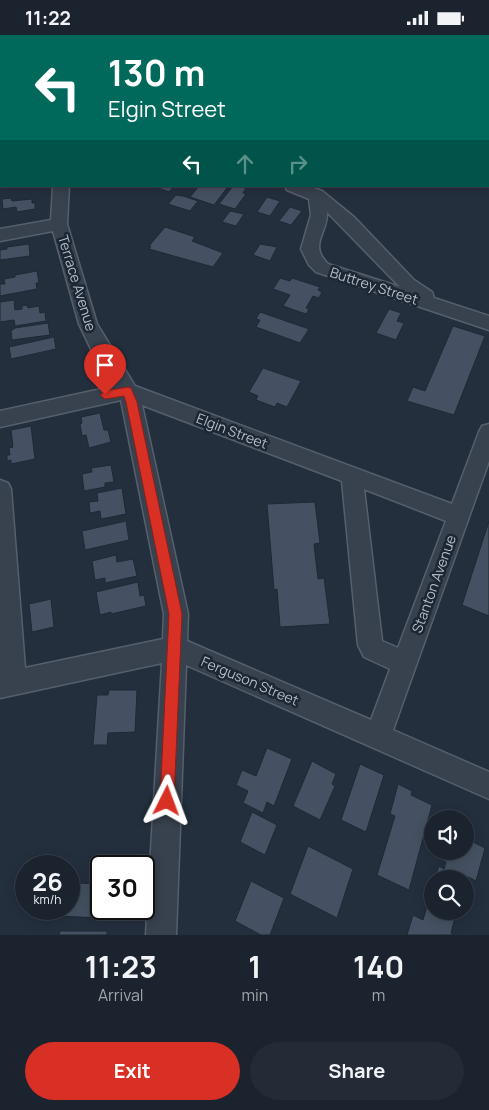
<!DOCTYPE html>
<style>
:root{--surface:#1b232e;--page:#242b36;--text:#f1f3f6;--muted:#a0a4aa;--line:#39404a;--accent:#d93025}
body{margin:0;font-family:Manrope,sans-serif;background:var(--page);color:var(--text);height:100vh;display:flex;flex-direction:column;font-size:19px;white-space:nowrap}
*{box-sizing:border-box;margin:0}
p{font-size:16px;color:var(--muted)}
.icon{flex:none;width:28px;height:28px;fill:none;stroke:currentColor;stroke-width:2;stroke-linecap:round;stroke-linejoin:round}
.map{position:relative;height:900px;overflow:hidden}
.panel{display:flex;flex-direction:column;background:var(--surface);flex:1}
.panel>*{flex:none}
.banner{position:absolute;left:0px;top:0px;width:490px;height:152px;box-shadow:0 2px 12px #0003,0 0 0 1px var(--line);background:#00695c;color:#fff;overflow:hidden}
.tools{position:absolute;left:424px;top:775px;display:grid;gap:10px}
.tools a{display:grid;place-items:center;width:50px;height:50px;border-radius:50%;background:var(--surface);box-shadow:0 2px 12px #0003,0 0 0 1px var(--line);font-size:25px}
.speed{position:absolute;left:15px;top:820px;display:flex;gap:10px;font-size:25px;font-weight:700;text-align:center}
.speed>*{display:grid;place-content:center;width:65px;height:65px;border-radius:50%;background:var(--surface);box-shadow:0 2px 12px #0003,0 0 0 1px var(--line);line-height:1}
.speed small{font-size:12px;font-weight:400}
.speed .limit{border:2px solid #111;border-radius:8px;background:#fff;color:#111}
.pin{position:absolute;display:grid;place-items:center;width:42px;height:42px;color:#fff;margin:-51px -21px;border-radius:50% 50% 50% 0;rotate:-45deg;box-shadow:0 0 5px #0007}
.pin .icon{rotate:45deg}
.me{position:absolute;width:55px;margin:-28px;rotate:3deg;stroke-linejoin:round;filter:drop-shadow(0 0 4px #0008)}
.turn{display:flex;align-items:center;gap:18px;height:105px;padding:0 25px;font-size:22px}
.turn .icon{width:65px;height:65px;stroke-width:2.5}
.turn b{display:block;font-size:35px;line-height:42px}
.lanes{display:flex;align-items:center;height:48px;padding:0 25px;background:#0003;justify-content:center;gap:25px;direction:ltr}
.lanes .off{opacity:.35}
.eta{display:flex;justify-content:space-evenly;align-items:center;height:85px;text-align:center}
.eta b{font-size:30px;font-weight:700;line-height:35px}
.action{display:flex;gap:10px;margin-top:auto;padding:10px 25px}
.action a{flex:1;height:58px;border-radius:30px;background:var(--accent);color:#fff;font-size:20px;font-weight:700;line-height:58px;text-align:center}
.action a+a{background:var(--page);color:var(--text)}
.status{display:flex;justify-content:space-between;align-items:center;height:35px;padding:0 25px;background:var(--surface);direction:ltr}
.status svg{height:14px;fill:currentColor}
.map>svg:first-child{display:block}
.building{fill:#455162;stroke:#1f2835}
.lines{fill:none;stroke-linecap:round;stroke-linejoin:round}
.minor-casing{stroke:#565f6c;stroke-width:3}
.minor{fill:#38414e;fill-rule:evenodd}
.route{fill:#d93025;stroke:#8d1f18}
.labels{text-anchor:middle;stroke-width:5;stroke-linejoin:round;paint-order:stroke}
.street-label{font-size:14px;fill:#b4bcc9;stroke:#1d2633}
</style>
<div class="status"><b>11:22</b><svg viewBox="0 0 49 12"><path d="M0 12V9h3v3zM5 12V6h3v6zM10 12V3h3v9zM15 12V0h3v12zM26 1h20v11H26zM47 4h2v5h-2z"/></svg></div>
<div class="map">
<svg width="489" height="900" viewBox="0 0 489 900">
<rect width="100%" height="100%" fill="#242f3e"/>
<path class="building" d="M0,0L45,1H1V48Z
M153,151H174L169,157Z
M199,151H222L227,153L214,170L190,162Z
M233,151L246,153L243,158L246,159L235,174L219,169Z
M176,160L183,161L198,166L190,176L168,169Z
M267,162L280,166L270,181L257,177Z
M11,163L12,166L32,164V168H35V174L17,177L16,172L3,174L2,164Z
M290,172L302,176L291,190L279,186Z
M230,176L244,179L236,191L222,187Z
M165,192L195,202L192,206L223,218L213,232L149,214L151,211H149Z
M29,209L30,221L0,225V215L7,214V212Z
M260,209L277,212L270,226L253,220Z
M37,236L39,248H36L37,254L0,261V249H5L4,244L15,242V240Z
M280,243L290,246L292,243L320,252L318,255L322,257L319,263L313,261L306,273L309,274L306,279L283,271L290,260L273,254Z
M14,265L15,275L22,274V271L27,270L28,273L39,271L40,278L45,277L46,286L15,291L14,285L0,287V267Z
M389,274L401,278L397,286L404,288L396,305L376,298Z
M260,277L309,294L300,308L256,292L260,285L256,284Z
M48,288L50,300L12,305L11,296L15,293Z
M453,291L485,301L454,380L407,366L413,352L425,356Z
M54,302L56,314L11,324L9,312Z
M263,333L301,346L287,372L277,368L275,372L256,365L258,361L249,357Z
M100,378L104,395H108L111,407L89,413L86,400L82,401L80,389L82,388L81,382Z
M31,391L35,424L11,429V425L7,426V420H10L9,413L13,412L11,395Z
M111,430L114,447L105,448V452L84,456L82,439L92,437L91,433Z
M122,453L126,479L101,484L100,476L90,478L89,467L98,466L97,458Z
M315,467L320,508L314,509L318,544L324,543L330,589L280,592L277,554L274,555L267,469Z
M126,486L129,505L85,515L82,496Z
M489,486V581L462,570Z
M116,520L117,527L133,524L137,541L105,548V543L95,545L92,526Z
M138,547L140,561L144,560L146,571L111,579V577L100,580L96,557Z
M51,564L54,592L32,597L29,569Z
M109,655H137L135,697L108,698L107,710H93L97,660H108Z
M267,713L292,724L274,771L267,767L263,778L243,768L248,756L236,750L242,735L256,741Z
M312,726L336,739L332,749L335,751L320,785L293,771Z
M360,729L384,740L366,797L341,785Z
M398,749L412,756L411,760L432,770L409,855L377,840L395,781L390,779Z
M252,777L277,790L265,820L240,807Z
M465,793L474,797L471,806L485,813L476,846L468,842L465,851V844H446L436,839L439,831L444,834L446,827L432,820L433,816H465Z
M308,811L353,834L337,883L290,859Z
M251,846L284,863L270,900H261L235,886Z
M75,848L101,849L103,883L57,881L58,874H69V869L72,870Z
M428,868L432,870V876H444L455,882L451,898L454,900H407L413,880L423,885Z
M60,896H107V900H59Z"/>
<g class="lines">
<g class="minor-casing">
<path id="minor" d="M220,0H237L238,1H221Z
M322,0H336V1H322Z
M0,58H1V66H0Z
M53,151H69L67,189L97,289L135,351L452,469L479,397L482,391L489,389V426L393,695L489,737V764L186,630L176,900H146L162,628L0,663V445L8,448L11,454L25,633L163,604L164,579L121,365L0,392V376L115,351L91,314L79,289L53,196L0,206V194L51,185ZM142,370L342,446L358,610L364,622L390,634L371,685L187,606L188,579ZM364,454L446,486L398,613L382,606Z
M285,151H308L322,156L354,182L414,245L432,257L434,263L489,281V295L316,237L309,230L301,214L311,180L309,164L287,155ZM327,177L400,252L328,229C308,209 328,199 327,177Z"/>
</g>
<use href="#minor" class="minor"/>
</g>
<path class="route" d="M128,352L131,353L137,367L182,579L174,766L172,771L167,773L162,771L160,766L169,579L126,367L124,361L105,364L100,360L105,356Z"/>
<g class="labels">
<g class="street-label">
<text transform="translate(77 248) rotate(73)" y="5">Terrace Avenue</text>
<text transform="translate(374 251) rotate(18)" y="5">Buttrey Street</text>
<text transform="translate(232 396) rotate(21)" y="5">Elgin Street</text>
<text transform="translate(434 549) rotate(-70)" y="5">Stanton Avenue</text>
<text transform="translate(250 646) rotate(23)" y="5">Ferguson Street</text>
</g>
</g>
</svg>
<div class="tools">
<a><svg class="icon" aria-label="sound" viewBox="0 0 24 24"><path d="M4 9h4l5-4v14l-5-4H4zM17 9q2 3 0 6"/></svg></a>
<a><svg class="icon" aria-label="search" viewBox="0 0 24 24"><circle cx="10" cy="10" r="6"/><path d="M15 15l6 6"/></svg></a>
</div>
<div class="speed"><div>26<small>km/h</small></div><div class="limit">30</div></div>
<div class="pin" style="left:105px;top:360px;background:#d93025"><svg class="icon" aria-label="arrive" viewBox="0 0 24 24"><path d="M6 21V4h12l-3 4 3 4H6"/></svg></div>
<svg class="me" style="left:167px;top:766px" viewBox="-20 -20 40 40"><path d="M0-17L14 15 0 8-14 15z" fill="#d93025" stroke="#fff" stroke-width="4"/></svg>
<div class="banner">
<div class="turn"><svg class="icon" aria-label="left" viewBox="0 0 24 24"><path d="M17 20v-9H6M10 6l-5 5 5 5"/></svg><div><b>130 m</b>Elgin Street</div></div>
<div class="lanes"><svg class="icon" aria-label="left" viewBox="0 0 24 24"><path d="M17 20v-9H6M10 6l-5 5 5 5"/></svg><svg class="icon off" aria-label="ahead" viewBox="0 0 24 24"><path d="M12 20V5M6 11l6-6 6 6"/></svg><svg class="icon off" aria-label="right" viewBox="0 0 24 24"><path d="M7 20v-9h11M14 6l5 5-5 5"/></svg></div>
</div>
</div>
<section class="panel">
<div class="eta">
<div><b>11:23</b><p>Arrival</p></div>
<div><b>1</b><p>min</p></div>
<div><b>140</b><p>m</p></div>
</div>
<div class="action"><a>Exit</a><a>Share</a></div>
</section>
